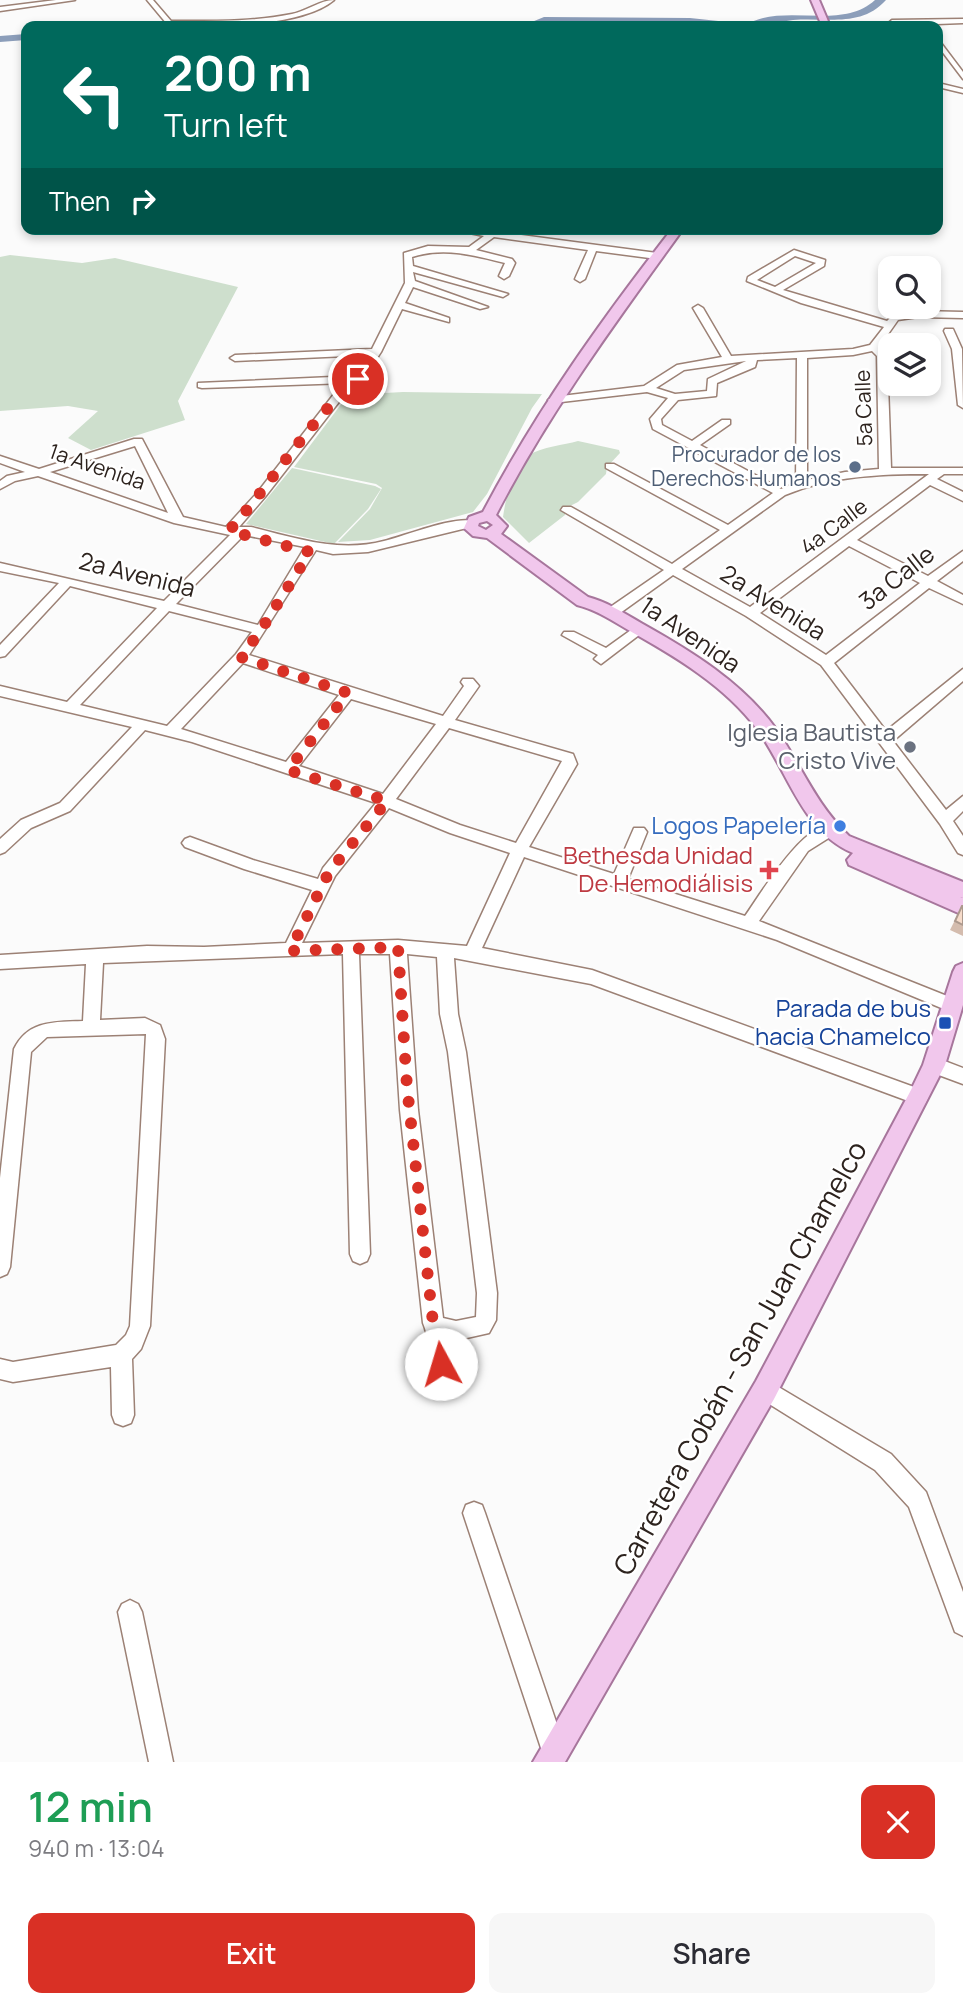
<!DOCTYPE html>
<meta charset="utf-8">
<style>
:root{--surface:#fff;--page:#f7f7f7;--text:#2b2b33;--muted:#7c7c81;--accent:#d93025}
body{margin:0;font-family:Manrope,sans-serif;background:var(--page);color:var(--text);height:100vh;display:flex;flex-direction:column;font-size:26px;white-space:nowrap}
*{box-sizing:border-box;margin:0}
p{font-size:23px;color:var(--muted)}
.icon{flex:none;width:38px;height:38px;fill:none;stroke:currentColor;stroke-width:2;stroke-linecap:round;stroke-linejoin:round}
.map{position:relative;height:1762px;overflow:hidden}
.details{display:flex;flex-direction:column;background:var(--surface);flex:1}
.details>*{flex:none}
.guide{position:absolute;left:21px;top:21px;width:922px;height:214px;border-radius:14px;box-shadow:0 4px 10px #0003;background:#00695c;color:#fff;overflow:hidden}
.fabs{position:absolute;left:878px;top:256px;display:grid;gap:14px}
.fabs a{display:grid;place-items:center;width:63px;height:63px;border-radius:14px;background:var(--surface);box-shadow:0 4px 10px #0003;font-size:35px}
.pin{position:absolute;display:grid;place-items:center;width:60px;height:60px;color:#fff;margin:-30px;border:4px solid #fff;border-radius:50%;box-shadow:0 2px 7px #0007}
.me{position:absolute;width:77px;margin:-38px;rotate:354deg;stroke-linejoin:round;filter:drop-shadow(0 0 5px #0008)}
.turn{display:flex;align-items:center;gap:24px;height:147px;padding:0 28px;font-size:32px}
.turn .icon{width:91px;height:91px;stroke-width:2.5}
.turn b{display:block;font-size:49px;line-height:60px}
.then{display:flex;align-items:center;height:66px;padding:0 28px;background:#0003;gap:14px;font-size:26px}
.round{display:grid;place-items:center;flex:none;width:74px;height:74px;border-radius:14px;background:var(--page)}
.summary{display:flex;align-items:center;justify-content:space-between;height:119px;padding:0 28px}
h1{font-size:42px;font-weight:600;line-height:52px;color:#1e9e55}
.primary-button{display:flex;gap:14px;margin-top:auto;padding:14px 28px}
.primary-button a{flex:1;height:80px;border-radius:14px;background:var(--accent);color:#fff;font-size:28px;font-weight:600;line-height:80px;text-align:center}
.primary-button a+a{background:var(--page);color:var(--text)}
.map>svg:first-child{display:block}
.green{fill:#cedfcd}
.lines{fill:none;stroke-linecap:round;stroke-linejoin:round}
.river{fill:#8c9eba;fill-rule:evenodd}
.minor-casing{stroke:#9c8175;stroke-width:3}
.major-casing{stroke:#a7769c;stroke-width:4}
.minor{fill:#fff;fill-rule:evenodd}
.major{fill:#f1c7ec;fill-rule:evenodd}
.wall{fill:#d4bcae}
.building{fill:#f6dbca;stroke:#ac998d;stroke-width:2}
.route{stroke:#d93025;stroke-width:12;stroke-dasharray:0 21.6}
.service-dot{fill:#5c6f8a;stroke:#fff;stroke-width:2.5}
.worship-dot{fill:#6b7280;stroke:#fff;stroke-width:2.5}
.shop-dot{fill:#3f7fe0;stroke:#fff;stroke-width:2.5}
.health-dot{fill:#e0444e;stroke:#fff;stroke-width:2.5}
.transit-dot{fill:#1a4fb4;stroke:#fff;stroke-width:2.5}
.labels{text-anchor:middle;stroke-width:5;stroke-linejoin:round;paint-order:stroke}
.far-street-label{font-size:21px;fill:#2d231e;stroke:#fff}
.far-service-label{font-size:21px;fill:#4e5e75;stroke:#fff;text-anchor:end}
.street-label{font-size:24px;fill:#2d231e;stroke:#fff}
.worship-label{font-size:24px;fill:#5b616d;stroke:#fff;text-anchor:end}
.shop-label{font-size:24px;fill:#366cbe;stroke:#fff;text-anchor:end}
.health-label{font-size:24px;fill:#be3a42;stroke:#fff;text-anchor:end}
.transit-label{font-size:24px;fill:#164399;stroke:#fff;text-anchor:end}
.near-street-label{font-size:28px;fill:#2d231e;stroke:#fff}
</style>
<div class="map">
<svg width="963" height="1762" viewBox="0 0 963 1762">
<rect width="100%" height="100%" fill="#fbfbfb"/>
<path class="green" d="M10,255L82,263L115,258L238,287L178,401L185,420L91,450L68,438L98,411L68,406L0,411V257Z
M403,392L542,394L532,408L487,494L473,512L370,540L338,542L370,509L382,488L376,484L294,467L348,395Z
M578,441L619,450L620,453L607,467L606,474L578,502L566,508L565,515L529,543L503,517C506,497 512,468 529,455C542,447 564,445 578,441Z
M292,468L375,486L381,489L368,509L334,544L246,524Z"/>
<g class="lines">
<path class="river" d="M875,0H886C861,28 826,17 793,20C776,22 761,27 744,26C783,1 840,32 875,0Z
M544,17L690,18L737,23L742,26L611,23H545L522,26Z
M26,34V40L0,42V36Z"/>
<g class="minor-casing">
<path id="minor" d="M56,0H75L0,11V7Z
M147,0H153L171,21H186C221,21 257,21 292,14C307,11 320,0 334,0C302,27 208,29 167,24Z
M963,19V23L885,26L892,20Z
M938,39L963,72V79L938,46Z
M938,83L963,89V93L938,87Z
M450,229H476L657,253L662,256L657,259L596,251L585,279L580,282L575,279L588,250L494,237L476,250L512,259L515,263L509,276L504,279L499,276L505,263C473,255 444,247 412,257L413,266L508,294L503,297L413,272L415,281L488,307L480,309L413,287L405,303L449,318V322L402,309L381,352L362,381L342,398L265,497L239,527H251C296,538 338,553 384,541C402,537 463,512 477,523L475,526L368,552L333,554L316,550L249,655L443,716L464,686L461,682L463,679H473L479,686L455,720L573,754L577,764L529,847L614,874L634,828H644L647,832L628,879L745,916C760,895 806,817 835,826L838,830L835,834L808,851L759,921L957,1000L960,1005L957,1010L951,1012L777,940L524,857L482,948L592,970L925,1091L928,1097L925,1103L919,1105L591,984L454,958L458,1014L466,1052L497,1293L496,1320L489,1333L449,1342L451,1364L448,1371L441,1374L434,1371C427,1356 430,1339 423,1323L400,1110L390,954H359L370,1254L367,1261L360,1264L353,1261L350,1254L343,954L103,963L100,1020L145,1018L160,1025L165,1039L150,1326L141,1349L132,1359L134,1415L131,1423L123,1426L115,1423L112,1415L111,1367L13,1382L0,1379V1359L13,1362L116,1345L126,1335L130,1326L146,1034L47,1037L31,1052L10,1267L7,1274L0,1277V1178L14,1049C28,1020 55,1022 83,1021L86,964L0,969V955L147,946L204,947L286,943L312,890L244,869L185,847L182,843L185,839L190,837L253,860L318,879L323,868L376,803L192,742L145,730L70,811L31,828L5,852L0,854V839L21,820L60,803L132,727L0,696V686L67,702L157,608L70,586L5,656L0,657V645L59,583L0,571V563L164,601L230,535L174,523L38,476L15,481L0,489V481L7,476L25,472L0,463V456L39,469L134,439H142L183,517L226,527L257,493L334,394L347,383L202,388L198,387V383L355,376L369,355L235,361L230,358L235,355L372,349L405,283L404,253L428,246L469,247L484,236ZM135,446L168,513L50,472ZM244,535L305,547L258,625L176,604ZM169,611L252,632L236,654L167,726L80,705ZM243,663L339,695L286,762L181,729ZM351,699L436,724L383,794L299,766ZM449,728L562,761L516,843L460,825L396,799ZM389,808L450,833L510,853L467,946L398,940L302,943L335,876ZM407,954L437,957L440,1014L448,1052L477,1293L476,1317L456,1321L443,1318L418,1110Z
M794,250L825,260L824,266L783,290L887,321L892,316L918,311L963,312V318L918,317L898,320L879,347L887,356L891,468H963V474H944L937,479L963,492V501L930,485L857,540L928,576L963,551V561L937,581L963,595V604L929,588L834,663L886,731L963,669V681L893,741L946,810L963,796V811L953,821L963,836V855L958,853L940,824L821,665L746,616L673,575L616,616H606V610L664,570L561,510L563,507H571L672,564L720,530L606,468V464H614L728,525L773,493L653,429L650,419L668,398L647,392L553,403L548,400L553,397L644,386L677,365L722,357L693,308L698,305L703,308L731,356L853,349L870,345L884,327L801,303L747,281L748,277ZM795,256L816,263L775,287L757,280ZM872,351L877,356L879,469L845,472L807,480V358L853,355ZM797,358L796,483L781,489L700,445L730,424V420H722L692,441L662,425L661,419L678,400L716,396L717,383L755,367L757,360ZM746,361L708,379L707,391L675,394L656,388L684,370ZM929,474L750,607L682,569L785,495C831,476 880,474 929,474ZM849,546L920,583L826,655L760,613Z
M945,329H953L962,349L963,408L958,405L952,349L944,331Z
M638,625L643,626V632L601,664L594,659L598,655L562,635L564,632H574L606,648Z
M934,1057L963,1068V1084L928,1071L925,1065L928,1059Z
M765,1379L891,1454L926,1492L963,1592V1636L955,1632L909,1507L875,1470L758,1397L754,1390L758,1383Z
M474,1502L482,1505L485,1513L566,1751L563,1760L557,1762L545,1760L542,1751L463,1513L466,1505Z
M130,1600L138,1604L142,1612L173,1762H149L118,1612L122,1604Z"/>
</g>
<g class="major-casing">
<path id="major" d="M811,0H819L830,26H822Z
M672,229H683C616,322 549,412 496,515L507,526L501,534L588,597C607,602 624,613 641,623C691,651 742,682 776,729C801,765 816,805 849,836L963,882V898L955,895L963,898V915L849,865L847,860L853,853C802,832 788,771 757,729C725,686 676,657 630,631C613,621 597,610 577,605L487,538L473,536L464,528L469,517L483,512C536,411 602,319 672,229ZM487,521L493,525L486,530L478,526L479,523Z
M963,963V1005L945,1065L774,1399L565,1762H533L756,1381L911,1090L923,1065L953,972L956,966Z"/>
</g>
<use href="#minor" class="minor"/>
<use href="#major" class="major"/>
</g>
<path class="wall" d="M962,906H963V936L950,930Z"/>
<path class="building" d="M962,906H963V925L955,921Z"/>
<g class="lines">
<path class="route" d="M358,379C310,419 272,483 229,531L310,552L261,630L241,657L348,693L288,770L387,801L329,872L290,951L398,947L407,1087L433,1323L438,1329L441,1364"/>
</g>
<circle class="service-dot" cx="855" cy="467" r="7"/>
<circle class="worship-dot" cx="910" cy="747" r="7"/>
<circle class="shop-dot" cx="840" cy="826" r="7"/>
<path class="health-dot" d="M765.5 859.5h7v7h7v7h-7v7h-7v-7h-7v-7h7z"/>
<rect class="transit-dot" x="938" y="1016" width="14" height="14" rx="3.5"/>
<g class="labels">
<g class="far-street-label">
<text transform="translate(864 408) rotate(-92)" y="7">5a Calle</text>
<text transform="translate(97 467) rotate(19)" y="7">1a Avenida</text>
<text transform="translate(834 527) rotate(-37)" y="7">4a Calle</text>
</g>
<g class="far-service-label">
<text x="841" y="462">Procurador de los<tspan x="841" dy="24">Derechos Humanos</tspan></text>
</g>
<g class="street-label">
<text transform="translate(137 575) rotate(14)" y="8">2a Avenida</text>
<text transform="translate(897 578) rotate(-38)" y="8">3a Calle</text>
<text transform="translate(773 603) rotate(32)" y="8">2a Avenida</text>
<text transform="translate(690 635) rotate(34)" y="8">1a Avenida</text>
</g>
<g class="worship-label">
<text x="896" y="741">Iglesia Bautista<tspan x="896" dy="28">Cristo Vive</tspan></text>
</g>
<g class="shop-label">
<text x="826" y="834">Logos Papelería</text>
</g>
<g class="health-label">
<text x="753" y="864">Bethesda Unidad<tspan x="753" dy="28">De Hemodiálisis</tspan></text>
</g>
<g class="transit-label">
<text x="931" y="1017">Parada de bus<tspan x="931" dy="28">hacia Chamelco</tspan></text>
</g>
<g class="near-street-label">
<text transform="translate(740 1358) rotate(-61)" y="10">Carretera Cobán - San Juan Chamelco</text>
</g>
</g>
</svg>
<div class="fabs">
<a><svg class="icon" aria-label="search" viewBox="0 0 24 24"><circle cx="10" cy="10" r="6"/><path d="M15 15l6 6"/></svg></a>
<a><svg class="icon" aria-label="layers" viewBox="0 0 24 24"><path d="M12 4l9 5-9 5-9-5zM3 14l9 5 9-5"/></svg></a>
</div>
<div class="pin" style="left:358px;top:379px;background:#d93025"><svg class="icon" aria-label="arrive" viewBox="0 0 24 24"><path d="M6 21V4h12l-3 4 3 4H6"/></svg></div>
<svg class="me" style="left:441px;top:1364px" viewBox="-20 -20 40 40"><circle r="19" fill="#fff"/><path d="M0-13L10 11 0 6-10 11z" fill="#d93025"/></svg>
<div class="guide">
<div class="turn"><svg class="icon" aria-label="left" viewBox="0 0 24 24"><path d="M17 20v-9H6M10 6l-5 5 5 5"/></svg><div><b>200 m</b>Turn left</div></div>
<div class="then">Then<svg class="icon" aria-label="right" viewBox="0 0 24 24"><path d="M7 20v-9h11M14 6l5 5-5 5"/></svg></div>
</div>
</div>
<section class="details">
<div class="summary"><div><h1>12 min</h1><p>940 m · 13:04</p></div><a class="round" style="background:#d93025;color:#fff"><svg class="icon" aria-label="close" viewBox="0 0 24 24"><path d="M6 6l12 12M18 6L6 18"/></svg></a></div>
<div class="primary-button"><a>Exit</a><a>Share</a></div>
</section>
